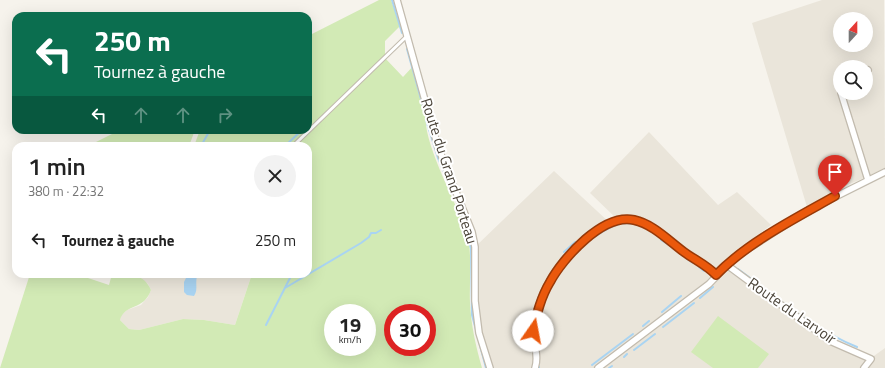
<!DOCTYPE html>
<html lang="fr">
<meta charset="utf-8">
<style>
:root{--surface:#fff;--page:#f2f2f2;--text:#222;--muted:#767676}
body{margin:0;font-family:"Titillium Web",sans-serif;background:var(--page);color:var(--text);height:100vh;display:flex;flex-direction:column;font-size:15px;white-space:nowrap}
*{box-sizing:border-box;margin:0}
p{font-size:13px;color:var(--muted)}
.icon{flex:none;width:22px;height:22px;fill:none;stroke:currentColor;stroke-width:2;stroke-linecap:round;stroke-linejoin:round}
.map{position:relative;flex:1;overflow:hidden}
.side{position:absolute;left:12px;top:142px;width:300px;height:136px;display:flex;flex-direction:column;background:var(--surface);border-radius:12px;box-shadow:0 4px 16px #0002}
.side>*{flex:none}
.guide{position:absolute;left:12px;top:12px;width:300px;height:122px;border-radius:12px;box-shadow:0 4px 16px #0002;background:#0b6e4f;color:#fff;overflow:hidden}
.needle{width:26px;rotate:21deg}
.controls{position:absolute;left:833px;top:12px;display:grid;gap:8px}
.controls a{display:grid;place-items:center;width:40px;height:40px;border-radius:50%;background:var(--surface);box-shadow:0 4px 16px #0002;font-size:20px}
.speed{position:absolute;left:324px;top:304px;display:flex;gap:8px;font-size:20px;font-weight:700;text-align:center}
.speed>*{display:grid;place-content:center;width:52px;height:52px;border-radius:50%;background:var(--surface);box-shadow:0 4px 16px #0002;line-height:1}
.speed small{font-size:10px;font-weight:400}
.speed .limit{border:6px solid #d22;background:#fff;color:#111}
.pin{position:absolute;display:grid;place-items:center;width:34px;height:34px;color:#fff;margin:-41px -17px;border-radius:50% 50% 50% 0;rotate:-45deg;box-shadow:0 0 4px #0007}
.pin .icon{rotate:45deg}
.me{position:absolute;width:44px;margin:-22px;rotate:12deg;stroke-linejoin:round;filter:drop-shadow(0 0 3px #0008)}
.turn{display:flex;align-items:center;gap:14px;height:84px;padding:0 16px;font-size:18px}
.turn .icon{width:52px;height:52px;stroke-width:2.5}
.turn b{display:block;font-size:28px;line-height:34px}
.lanes{display:flex;align-items:center;height:38px;padding:0 16px;background:#0003;justify-content:center;gap:20px;direction:ltr}
.lanes .off{opacity:.35}
.round{display:grid;place-items:center;flex:none;width:42px;height:42px;border-radius:21px;background:var(--page)}
.summary{display:flex;align-items:center;justify-content:space-between;height:68px;padding:0 16px}
h1{font-size:24px;font-weight:600;line-height:30px}
ul{padding:0;list-style:none}
li{display:flex;align-items:center;gap:12px;height:60px;padding:0 16px}
li div{flex:1}
li b{display:block;font-size:15px}
li em{font-style:normal}
.map>svg:first-child{display:block}
.residential{fill:#eae5da;fill-rule:evenodd}
.green{fill:#d2eab5;fill-rule:evenodd}
.water{fill:#a9d4f2}
.lines{fill:none;stroke-linecap:round;stroke-linejoin:round}
.stream{stroke:#a9d4f2;stroke-width:2}
.lane-casing{stroke:#c2bbae;stroke-width:5}
.street-casing{stroke:#c2bbae;stroke-width:8}
.lane{stroke:#fff;stroke-width:3}
.street{stroke:#fff;stroke-width:5.5}
.route-casing{stroke:#983908;stroke-width:10}
.route{stroke:#ea580c;stroke-width:7}
.labels{text-anchor:middle;stroke-width:4;stroke-linejoin:round;paint-order:stroke}
.street-label{font-size:15px;fill:#4b4439;stroke:#fff}
</style>
<div class="map">
<svg width="885" height="368" viewBox="0 0 885 368">
<rect width="100%" height="100%" fill="#f6f3ec"/>
<path class="residential" d="M822,0H884L885,169L838,189L807,207L752,23ZM840,19H866V45H840ZM840,67H866V93H840Z
M649,132L718,205L737,192L771,225L733,254L721,266L830,341L871,358L885,348V368H490L479,333L475,247L554,171L611,224L618,220L590,193Z
M134,274H252L235,325L204,320L183,319L139,330L129,329L120,320L121,315L127,310L141,305L148,297L151,290L148,284Z"/>
<path class="green" d="M379,0H391L400,26L385,41V58L403,77L415,64L427,111C418,134 457,204 466,230C473,253 469,279 470,303C471,325 476,347 482,368H0L30,274H76L109,285L112,274C128,274 144,273 151,290C144,311 125,303 120,320L129,329L139,330L183,319L204,320L235,325L252,274H308V146H194L200,130H308V36ZM333,313H367V347H333ZM393,313H427V347H393Z
M120,130H195L189,146H88Z
M718,316L769,354L758,368H713L691,352Z"/>
<path class="water" d="M188,274H198C194,282 199,289 194,296L187,295L184,292V282Z"/>
<g class="lines">
<path class="stream" d="M392,0L402,33
M407,49L424,110
M426,120L438,158L455,197
M308,125L309,124
M201,146L210,130
M285,146L302,130
M463,218L471,249L472,315L486,368
M584,235L598,225
M593,238C613,224 627,217 650,230
M661,240L672,247
M752,241L783,221
M564,252L575,242
M569,259L586,243
M687,259L693,263
M699,267L704,271
M738,269C775,296 813,329 857,347
M285,288L361,243L369,237L371,233H376L381,230
M700,298L713,287
M662,312L681,296
M266,325L292,274
M643,326L649,321
M663,327L694,303
M634,350L655,334
M624,357L627,354
M592,365L633,334
M539,368V367
M609,368L612,366"/>
<g class="lane-casing">
<path id="lane" d="M293,146L407,36"/>
</g>
<g class="street-casing">
<path id="street" d="M397,0L438,147L472,232L475,247V301L479,333L490,368
M866,72L868,70
M841,93L868,180
M727,265L830,341L871,359L864,368
M535,368C539,357 534,344 533,332C533,324 536,313 539,305C543,292 551,277 560,265C573,247 608,216 631,219C651,222 669,241 685,253C695,260 708,266 717,275
M598,368L709,284L734,258L807,211L885,172"/>
</g>
<use href="#lane" class="lane"/>
<use href="#street" class="street"/>
</g>
<g class="lines">
<g class="route-casing">
<path id="route" d="M533,331C537,313 541,297 550,282C563,258 603,213 634,220C653,224 669,241 684,252C695,260 708,266 716,275C748,242 796,218 835,196"/>
</g>
<use href="#route" class="route"/>
</g>
<g class="labels">
<g class="street-label">
<text transform="translate(449 171) rotate(72)" y="5">Route du Grand Porteau</text>
<text transform="translate(792 311) rotate(35)" y="5">Route du Larvoir</text>
</g>
</g>
</svg>
<div class="controls">
<a><svg class="needle" viewBox="-14 -14 28 28"><path d="M0-13l5 13h-10z" fill="#e53935"/><path d="M0 13l5-13h-10z" fill="#767676"/></svg></a>
<a><svg class="icon" aria-label="search" viewBox="0 0 24 24"><circle cx="10" cy="10" r="6"/><path d="M15 15l6 6"/></svg></a>
</div>
<div class="speed"><div>19<small>km/h</small></div><div class="limit">30</div></div>
<div class="pin" style="left:835px;top:196px;background:#d93025"><svg class="icon" aria-label="arrive" viewBox="0 0 24 24"><path d="M6 21V4h12l-3 4 3 4H6"/></svg></div>
<svg class="me" style="left:533px;top:331px" viewBox="-20 -20 40 40"><circle r="19" fill="#fff"/><path d="M0-13L10 11 0 6-10 11z" fill="#ea580c"/></svg>
<div class="guide">
<div class="turn"><svg class="icon" aria-label="left" viewBox="0 0 24 24"><path d="M17 20v-9H6M10 6l-5 5 5 5"/></svg><div><b>250 m</b>Tournez à gauche</div></div>
<div class="lanes"><svg class="icon" aria-label="left" viewBox="0 0 24 24"><path d="M17 20v-9H6M10 6l-5 5 5 5"/></svg><svg class="icon off" aria-label="ahead" viewBox="0 0 24 24"><path d="M12 20V5M6 11l6-6 6 6"/></svg><svg class="icon off" aria-label="ahead" viewBox="0 0 24 24"><path d="M12 20V5M6 11l6-6 6 6"/></svg><svg class="icon off" aria-label="right" viewBox="0 0 24 24"><path d="M7 20v-9h11M14 6l5 5-5 5"/></svg></div>
</div>
<section class="side">
<div class="summary"><div><h1>1 min</h1><p>380 m · 22:32</p></div><a class="round"><svg class="icon" aria-label="close" viewBox="0 0 24 24"><path d="M6 6l12 12M18 6L6 18"/></svg></a></div>
<ul>
<li><svg class="icon" aria-label="left" viewBox="0 0 24 24"><path d="M17 20v-9H6M10 6l-5 5 5 5"/></svg><div><b>Tournez à gauche</b></div><em>250 m</em></li>
</ul>
</section>
</div>
